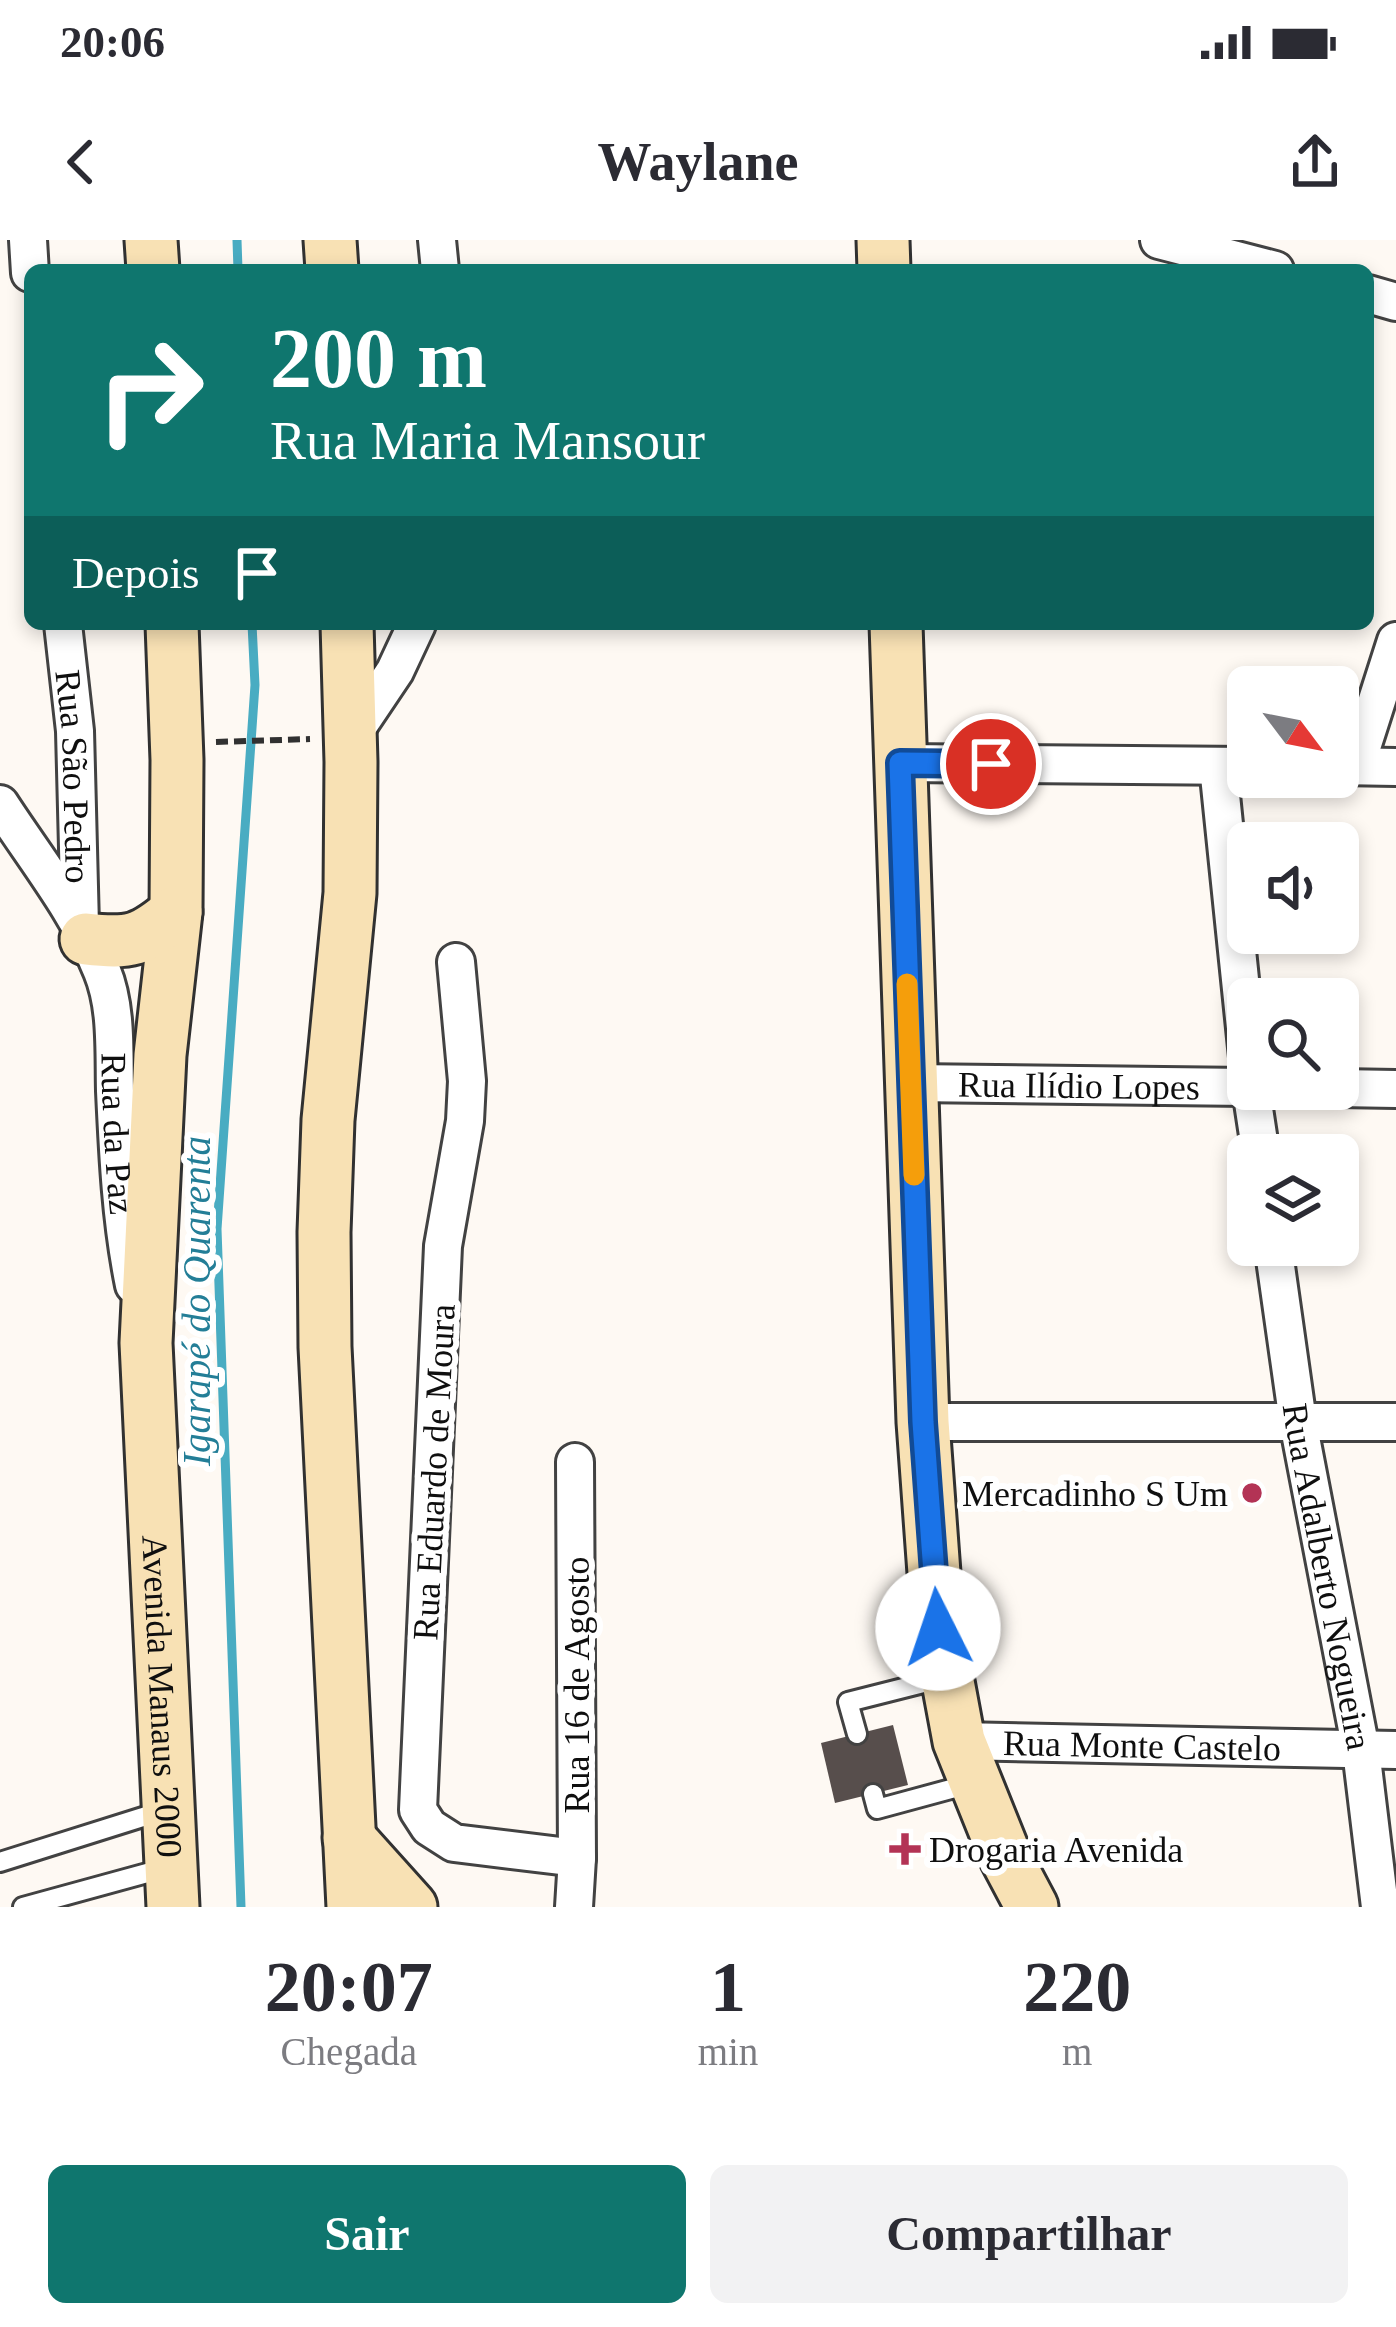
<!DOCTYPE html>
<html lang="pt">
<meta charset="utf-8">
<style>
:root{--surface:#fff;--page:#f2f2f3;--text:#2b2b33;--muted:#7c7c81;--accent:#0f766e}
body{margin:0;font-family:Georgia,serif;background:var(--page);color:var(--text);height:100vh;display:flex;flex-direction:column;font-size:45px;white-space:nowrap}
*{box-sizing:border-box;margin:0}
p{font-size:39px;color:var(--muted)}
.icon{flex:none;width:66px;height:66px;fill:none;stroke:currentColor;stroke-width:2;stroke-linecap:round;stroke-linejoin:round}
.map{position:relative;height:1667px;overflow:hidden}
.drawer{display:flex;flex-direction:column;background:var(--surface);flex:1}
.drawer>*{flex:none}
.hud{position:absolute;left:24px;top:24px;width:1350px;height:366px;border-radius:18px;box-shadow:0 6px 18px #0003;background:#0f766e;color:#fff;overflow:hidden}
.needle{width:78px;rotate:122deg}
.tools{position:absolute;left:1227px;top:426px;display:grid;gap:24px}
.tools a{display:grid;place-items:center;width:132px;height:132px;border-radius:18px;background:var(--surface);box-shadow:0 6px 18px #0003;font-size:60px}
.pin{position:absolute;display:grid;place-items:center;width:102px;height:102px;color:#fff;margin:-51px;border:6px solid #fff;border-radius:50%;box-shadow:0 3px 12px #0007}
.me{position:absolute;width:132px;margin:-66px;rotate:356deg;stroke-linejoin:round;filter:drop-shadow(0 0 9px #0008)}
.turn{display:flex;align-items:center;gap:42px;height:252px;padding:0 48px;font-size:54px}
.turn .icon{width:156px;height:156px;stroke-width:2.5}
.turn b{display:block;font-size:84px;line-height:102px}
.then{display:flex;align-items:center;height:114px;padding:0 48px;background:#0003;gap:24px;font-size:45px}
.eta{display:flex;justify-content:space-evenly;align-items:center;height:204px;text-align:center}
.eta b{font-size:72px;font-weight:700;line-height:84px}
.cta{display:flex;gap:24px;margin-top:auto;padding:24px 48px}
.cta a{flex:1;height:138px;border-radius:18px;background:var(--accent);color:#fff;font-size:48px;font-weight:700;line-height:138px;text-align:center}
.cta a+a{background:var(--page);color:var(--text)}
.status{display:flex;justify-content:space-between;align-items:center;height:84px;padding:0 60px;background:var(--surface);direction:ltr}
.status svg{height:33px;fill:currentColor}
header{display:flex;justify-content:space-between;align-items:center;height:156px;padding:0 48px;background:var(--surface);font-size:54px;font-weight:700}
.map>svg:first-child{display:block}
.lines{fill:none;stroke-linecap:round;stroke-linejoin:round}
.stream{stroke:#49acc2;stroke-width:9}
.building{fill:#574e4c}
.lane-casing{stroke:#424242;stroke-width:24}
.street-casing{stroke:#424242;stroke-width:42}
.secondary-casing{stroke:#313131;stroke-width:57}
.path{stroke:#313131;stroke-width:6;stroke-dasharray:12 6;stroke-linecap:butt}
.lane{stroke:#fff;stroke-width:18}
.street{stroke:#fff;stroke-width:36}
.secondary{stroke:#f8e1b4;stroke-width:51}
.route-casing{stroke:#114b97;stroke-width:30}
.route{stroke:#1a73e8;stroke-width:21}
.slow{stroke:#f59e0b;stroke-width:21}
.poi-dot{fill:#b33355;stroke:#fff;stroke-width:4.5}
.labels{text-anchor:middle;stroke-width:12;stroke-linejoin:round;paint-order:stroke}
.street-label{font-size:36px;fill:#0f0f0f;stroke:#fff}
.poi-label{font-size:36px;fill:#0f0f0f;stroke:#fff;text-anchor:end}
.water-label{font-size:39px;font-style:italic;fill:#237e97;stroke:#fff}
</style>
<div class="status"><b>20:06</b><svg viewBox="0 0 49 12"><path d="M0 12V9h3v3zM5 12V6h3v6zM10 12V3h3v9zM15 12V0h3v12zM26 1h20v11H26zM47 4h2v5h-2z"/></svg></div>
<header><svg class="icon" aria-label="back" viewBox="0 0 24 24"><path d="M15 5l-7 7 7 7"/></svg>Waylane<svg class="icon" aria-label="share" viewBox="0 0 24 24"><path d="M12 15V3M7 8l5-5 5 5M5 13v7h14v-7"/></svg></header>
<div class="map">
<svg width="1396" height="1667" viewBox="0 0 1396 1667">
<rect width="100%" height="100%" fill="#fef9f3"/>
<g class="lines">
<path class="stream" d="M237,0L238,30
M241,1667L217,989L255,445L252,384"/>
</g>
<path class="building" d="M893,1485L908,1545L835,1563L821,1503Z"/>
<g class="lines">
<g class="lane-casing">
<path id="lane" d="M857,1494L848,1462L943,1438
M873,1554L877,1569L973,1543
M0,1622L162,1571
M23,1667L169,1627"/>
</g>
<g class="street-casing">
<g id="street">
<path d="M28,0L30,33"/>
<path d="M437,0L440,30"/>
<path d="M1159,0L1275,30"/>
<path d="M1368,54L1396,62"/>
<path id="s1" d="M63,384L75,491L80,686"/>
<path d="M350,498L395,431L417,384"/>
<path d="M900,523L1248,526"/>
<path d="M1218,526L1248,817"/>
<path d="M1338,526L1396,527"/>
<path d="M1356,526L1396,401"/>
<path id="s2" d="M0,564C35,618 78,671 102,731C117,767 114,812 115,851C118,916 121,981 134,1045"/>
<path d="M456,722L467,841L465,881L443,1006L418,1570L429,1587L454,1603L577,1618"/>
<path id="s3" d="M911,843L1248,847"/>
<path d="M1338,848L1396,849"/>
<path d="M1251,849L1261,915"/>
<path id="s4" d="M1273,1005L1298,1182L1361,1510L1380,1667"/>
<path d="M923,1182H1396"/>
<path id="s5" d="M959,1501L1396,1510"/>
<path d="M574,1667L577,1618L575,1222"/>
</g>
</g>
<g class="secondary-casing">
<g id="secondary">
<path d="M151,0L153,30"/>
<path d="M330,0L332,30"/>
<path d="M883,0L884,30"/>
<path id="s6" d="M172,384L177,520L176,672L160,815L146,1103L173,1667"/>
<path d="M347,384L351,522L350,653L328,880L324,992L325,1107L353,1667"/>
<path d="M896,384L923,1182L938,1388L959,1501L1006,1618L1032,1667"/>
<path d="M86,699C130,704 142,701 176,672"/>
<path d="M349,1598L411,1667"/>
</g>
</g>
<path class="path" d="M216,502L310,499"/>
<use href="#lane" class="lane"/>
<use href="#street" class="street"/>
<use href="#secondary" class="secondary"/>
</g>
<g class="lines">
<g class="route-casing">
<path id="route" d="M938,1388L923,1182L900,523L991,524"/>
</g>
<use href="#route" class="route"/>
<path class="slow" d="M907,744L914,935"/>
</g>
<g class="poi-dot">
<circle cx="1252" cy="1253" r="12"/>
<path d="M899 1591h12v12h12v12h-12v12h-12v-12h-12v-12h12z"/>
</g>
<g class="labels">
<g class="street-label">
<text dy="13" stroke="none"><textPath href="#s1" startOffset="153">Rua São Pedro</textPath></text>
<text dy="13" stroke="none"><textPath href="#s3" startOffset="168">Rua Ilídio Lopes</textPath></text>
<text dy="13" stroke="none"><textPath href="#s2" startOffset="360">Rua da Paz</textPath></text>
<text transform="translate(433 1232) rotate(-87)" y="13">Rua Eduardo de Moura</text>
<text dy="13" stroke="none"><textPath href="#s4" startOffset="336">Rua Adalberto Nogueira</textPath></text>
<text transform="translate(576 1445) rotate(-90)" y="13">Rua 16 de Agosto</text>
<text dy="13" stroke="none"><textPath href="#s6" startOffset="1074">Avenida Manaus 2000</textPath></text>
<text dy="13" stroke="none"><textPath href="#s5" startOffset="183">Rua Monte Castelo</textPath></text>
</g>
<g class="poi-label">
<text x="1228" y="1266">Mercadinho S Um</text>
<text x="929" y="1622" text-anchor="start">Drogaria Avenida</text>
</g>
<g class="water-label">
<text transform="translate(196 1061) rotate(-90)" y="14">Igarapé do Quarenta</text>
</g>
</g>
</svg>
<div class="tools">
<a><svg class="needle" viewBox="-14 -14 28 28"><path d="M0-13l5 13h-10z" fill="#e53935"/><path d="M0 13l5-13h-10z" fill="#7c7c81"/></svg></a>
<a><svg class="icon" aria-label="sound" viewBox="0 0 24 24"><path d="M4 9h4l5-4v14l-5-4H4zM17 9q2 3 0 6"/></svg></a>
<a><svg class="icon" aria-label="search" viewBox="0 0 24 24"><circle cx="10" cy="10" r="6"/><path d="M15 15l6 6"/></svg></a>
<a><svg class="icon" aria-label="layers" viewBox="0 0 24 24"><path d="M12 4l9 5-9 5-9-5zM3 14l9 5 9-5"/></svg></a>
</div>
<div class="pin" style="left:991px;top:524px;background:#d93025"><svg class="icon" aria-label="arrive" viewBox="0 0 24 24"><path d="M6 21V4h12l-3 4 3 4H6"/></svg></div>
<svg class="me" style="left:938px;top:1388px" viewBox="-20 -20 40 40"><circle r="19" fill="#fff"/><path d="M0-13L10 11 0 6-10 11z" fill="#1a73e8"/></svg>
<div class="hud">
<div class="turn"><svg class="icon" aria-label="right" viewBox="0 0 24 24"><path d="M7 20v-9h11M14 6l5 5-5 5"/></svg><div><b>200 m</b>Rua Maria Mansour</div></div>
<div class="then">Depois<svg class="icon" aria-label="arrive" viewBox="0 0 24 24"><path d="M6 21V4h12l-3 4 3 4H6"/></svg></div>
</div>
</div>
<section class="drawer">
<div class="eta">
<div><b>20:07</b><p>Chegada</p></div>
<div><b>1</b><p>min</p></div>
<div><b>220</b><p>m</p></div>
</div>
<div class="cta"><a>Sair</a><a>Compartilhar</a></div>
</section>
